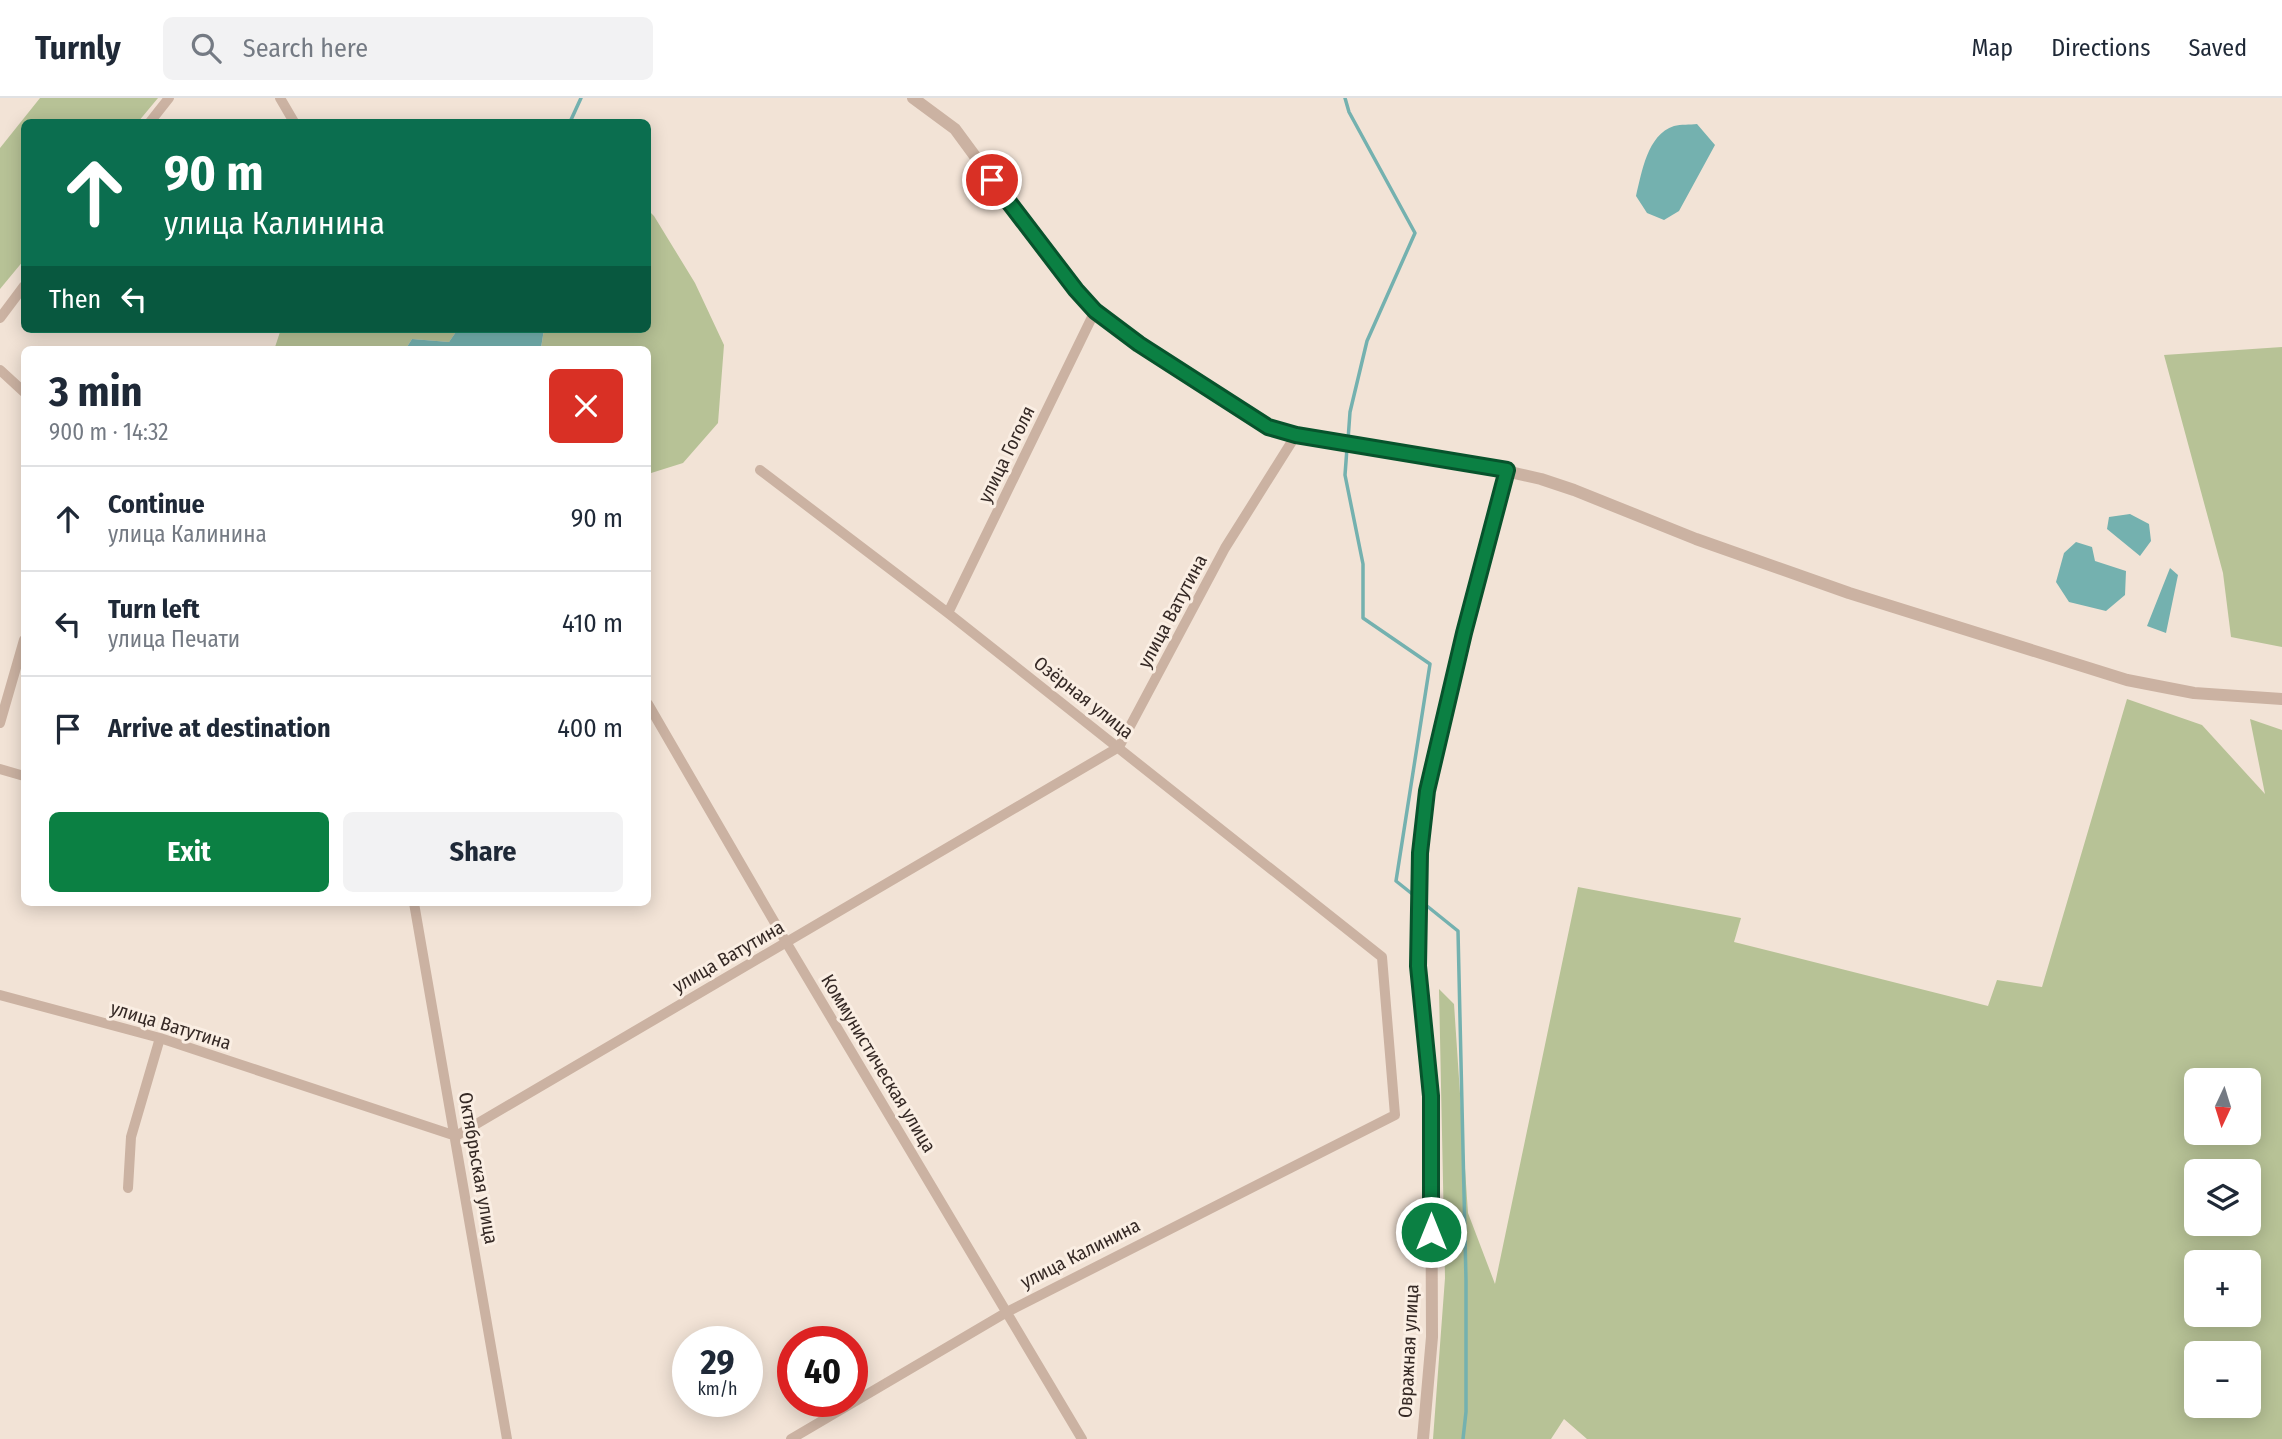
<!DOCTYPE html>
<meta charset="utf-8">
<style>
:root{--surface:#fff;--page:#f2f2f3;--text:#1f2937;--muted:#747a83;--line:#e0e1e3;--accent:#0b8043}
body{margin:0;font-family:"Fira Sans Condensed",sans-serif;background:var(--page);color:var(--text);height:100vh;display:flex;flex-direction:column;font-size:26px;white-space:nowrap}
*{box-sizing:border-box;margin:0}
p{font-size:23px;color:var(--muted)}
.icon{flex:none;width:38px;height:38px;fill:none;stroke:currentColor;stroke-width:2;stroke-linecap:round;stroke-linejoin:round}
.map{position:relative;flex:1;overflow:hidden}
.drawer{position:absolute;left:21px;top:248px;width:630px;height:560px;display:flex;flex-direction:column;background:var(--surface);border-radius:10px;box-shadow:0 4px 18px #0003}
.drawer>*{flex:none}
.guide{position:absolute;left:21px;top:21px;width:630px;height:214px;border-radius:10px;box-shadow:0 4px 18px #0003;background:#0b6e4f;color:#fff;overflow:hidden}
.needle{width:46px;rotate:184deg}
.fabs{position:absolute;left:2184px;top:970px;display:grid;gap:14px}
.fabs a{display:grid;place-items:center;width:77px;height:77px;border-radius:10px;background:var(--surface);box-shadow:0 4px 18px #0003;font-size:35px}
.speed{position:absolute;left:672px;top:1228px;display:flex;gap:14px;font-size:35px;font-weight:700;text-align:center}
.speed>*{display:grid;place-content:center;width:91px;height:91px;border-radius:50%;background:var(--surface);box-shadow:0 4px 18px #0003;line-height:1}
.speed small{font-size:18px;font-weight:400}
.speed .limit{border:10px solid #d22;background:#fff;color:#111}
.pin{position:absolute;display:grid;place-items:center;width:60px;height:60px;color:#fff;margin:-30px;border:4px solid #fff;border-radius:50%;box-shadow:0 2px 7px #0007}
.me{position:absolute;width:77px;margin:-38px;rotate:0deg;stroke-linejoin:round;filter:drop-shadow(0 0 5px #0008)}
.turn{display:flex;align-items:center;gap:24px;height:147px;padding:0 28px;font-size:32px}
.turn .icon{width:91px;height:91px;stroke-width:2.5}
.turn b{display:block;font-size:49px;line-height:60px}
.then{display:flex;align-items:center;height:66px;padding:0 28px;background:#0003;gap:14px;font-size:26px}
.round{display:grid;place-items:center;flex:none;width:74px;height:74px;border-radius:10px;background:var(--page)}
.summary{display:flex;align-items:center;justify-content:space-between;height:119px;padding:0 28px}
h1{font-size:42px;font-weight:700;line-height:52px}
.action{display:flex;gap:14px;margin-top:auto;padding:14px 28px}
.action a{flex:1;height:80px;border-radius:10px;background:var(--accent);color:#fff;font-size:28px;font-weight:700;line-height:80px;text-align:center}
.action a+a{background:var(--page);color:var(--text)}
ul{padding:0;list-style:none}
li{display:flex;align-items:center;gap:21px;height:105px;padding:0 28px;border-top:2px solid var(--line)}
li div{flex:1}
li b{display:block;font-size:26px}
li em{font-style:normal}
header{display:flex;align-items:center;gap:42px;box-sizing:border-box;height:98px;padding:0 35px;background:var(--surface);border-bottom:2px solid var(--line)}
header strong{font-size:33px}
nav{display:flex;gap:38px;margin-inline-start:auto;font-size:24px}
.search{width:490px;height:63px;background:var(--page);display:flex;align-items:center;gap:18px;box-sizing:border-box;padding:0 24px;border-radius:10px;color:var(--muted);font-size:26px}
.map>svg:first-child{display:block}
.green{fill:#b7c296;fill-rule:evenodd}
.water{fill:#74b1af}
.lines{fill:none;stroke-linecap:round;stroke-linejoin:round}
.stream{stroke:#74b1af;stroke-width:3.5}
.minor{stroke:#cbb2a2;stroke-width:10}
.tertiary{stroke:#cbb2a2;stroke-width:12}
.route-casing{stroke:#07532c;stroke-width:18}
.route{stroke:#0b8043;stroke-width:12}
.labels{text-anchor:middle;stroke-width:6;stroke-linejoin:round;paint-order:stroke}
.street-label{font-size:19px;fill:#352925;stroke:#faeee3}
</style>
<header>
<strong>Turnly</strong>
<div class="search"><svg class="icon" aria-label="search" viewBox="0 0 24 24"><circle cx="10" cy="10" r="6"/><path d="M15 15l6 6"/></svg>Search here</div>
<nav><a>Map</a><a>Directions</a><a>Saved</a></nav>
</header>
<div class="map">
<svg width="2282" height="1341" viewBox="0 0 2282 1341">
<rect width="100%" height="100%" fill="#f2e3d6"/>
<path class="green" d="M40,0H158L138,24H24V162L0,191V50Z
M648,112L654,118L695,185L724,247L718,325L683,365L648,376V252L541,251L544,231H648Z
M281,231H458L449,244L412,241L405,252H274Z
M2282,249V549L2231,539L2223,475L2164,257Z
M2127,601L2202,627L2265,696L2250,621L2282,632V1341H1587L1564,1321L1551,1341H1433L1445,1180L1439,891L1454,906L1468,1115L1495,1186L1578,789L1741,820L1734,844L1988,908L1997,882L2042,889ZM2196,982H2249V1034H2196ZM2196,1073H2249V1125H2196ZM2196,1164H2249V1216H2196ZM2196,1255H2249V1307H2196Z"/>
<path class="water" d="M1697,26L1715,47L1679,113L1664,122L1647,115L1636,98C1642,74 1647,37 1674,28C1681,26 1690,27 1697,26Z
M458,231H544L541,250L543,252H405L412,241L449,244Z
M2130,416L2149,426L2151,443L2140,458L2107,431L2109,419Z
M2076,444L2092,449L2095,463L2126,473L2125,497L2106,513L2069,504L2056,484L2064,455Z
M2170,470L2178,477L2166,535L2147,528Z"/>
<g class="lines">
<path class="stream" d="M1345,0L1349,14L1415,135L1367,243L1350,314L1348,342
M570,24L581,0
M1347,350L1345,377L1363,466V520L1430,566L1396,783L1416,799
M1422,804L1458,833L1466,1182V1314L1463,1341"/>
<path class="minor" d="M280,0L294,24
M150,24L169,0
M0,220L24,188
M0,272L24,294
M760,372L948,515L1382,859L1395,1017L1007,1214L791,1341
M948,515L1095,213
M648,606L786,844L1082,1341
M0,625L24,542
M0,671L24,678
M414,805L507,1341
M0,897L160,940L456,1038L1119,649L1225,450L1296,337
M128,1090L131,1039L160,940"/>
<path class="tertiary" d="M913,0L955,31L1016,114L1076,192L1095,213L1139,246L1268,329L1296,337L1456,362L1541,381L1574,392L1696,441L1849,495L2127,582L2194,595L2282,601
M1423,1341L1432,1239L1431,998L1418,868L1420,755L1427,693L1464,535L1507,372"/>
</g>
<g class="lines">
<g class="route-casing">
<path id="route" d="M992,82L1076,192L1095,213L1139,246L1268,329L1296,337L1507,372L1464,535L1427,693L1420,755L1418,868L1431,998V1134"/>
</g>
<use href="#route" class="route"/>
</g>
<g class="labels">
<g class="street-label">
<text transform="translate(1006 356) rotate(-64)" y="7">улица Гоголя</text>
<text transform="translate(1172 513) rotate(-62)" y="7">улица Ватутина</text>
<text transform="translate(1084 599) rotate(38)" y="7">Озёрная улица</text>
<text transform="translate(728 858) rotate(-30)" y="7">улица Ватутина</text>
<text transform="translate(171 927) rotate(17)" y="7">улица Ватутина</text>
<text transform="translate(879 965) rotate(59)" y="7">Коммунистическая улица</text>
<text transform="translate(479 1070) rotate(80)" y="7">Октябрьская улица</text>
<text transform="translate(1080 1155) rotate(-27)" y="7">улица Калинина</text>
<text transform="translate(1408 1253) rotate(-87)" y="7">Овражная улица</text>
</g>
</g>
</svg>
<div class="fabs">
<a><svg class="needle" viewBox="-14 -14 28 28"><path d="M0-13l5 13h-10z" fill="#e53935"/><path d="M0 13l5-13h-10z" fill="#747a83"/></svg></a>
<a><svg class="icon" aria-label="layers" viewBox="0 0 24 24"><path d="M12 4l9 5-9 5-9-5zM3 14l9 5 9-5"/></svg></a>
<a>+</a>
<a>−</a>
</div>
<div class="speed"><div>29<small>km/h</small></div><div class="limit">40</div></div>
<div class="pin" style="left:992px;top:82px;background:#d93025"><svg class="icon" aria-label="arrive" viewBox="0 0 24 24"><path d="M6 21V4h12l-3 4 3 4H6"/></svg></div>
<svg class="me" style="left:1431px;top:1134px" viewBox="-20 -20 40 40"><circle r="17" fill="#0b8043" stroke="#fff" stroke-width="3"/><path d="M0-11L8 9 0 5-8 9z" fill="#fff"/></svg>
<div class="guide">
<div class="turn"><svg class="icon" aria-label="ahead" viewBox="0 0 24 24"><path d="M12 20V5M6 11l6-6 6 6"/></svg><div><b>90 m</b>улица Калинина</div></div>
<div class="then">Then<svg class="icon" aria-label="left" viewBox="0 0 24 24"><path d="M17 20v-9H6M10 6l-5 5 5 5"/></svg></div>
</div>
<section class="drawer">
<div class="summary"><div><h1>3 min</h1><p>900 m · 14:32</p></div><a class="round" style="background:#d93025;color:#fff"><svg class="icon" aria-label="close" viewBox="0 0 24 24"><path d="M6 6l12 12M18 6L6 18"/></svg></a></div>
<ul>
<li><svg class="icon" aria-label="ahead" viewBox="0 0 24 24"><path d="M12 20V5M6 11l6-6 6 6"/></svg><div><b>Continue</b><p>улица Калинина</p></div><em>90 m</em></li>
<li><svg class="icon" aria-label="left" viewBox="0 0 24 24"><path d="M17 20v-9H6M10 6l-5 5 5 5"/></svg><div><b>Turn left</b><p>улица Печати</p></div><em>410 m</em></li>
<li><svg class="icon" aria-label="arrive" viewBox="0 0 24 24"><path d="M6 21V4h12l-3 4 3 4H6"/></svg><div><b>Arrive at destination</b></div><em>400 m</em></li>
</ul>
<div class="action"><a>Exit</a><a>Share</a></div>
</section>
</div>
